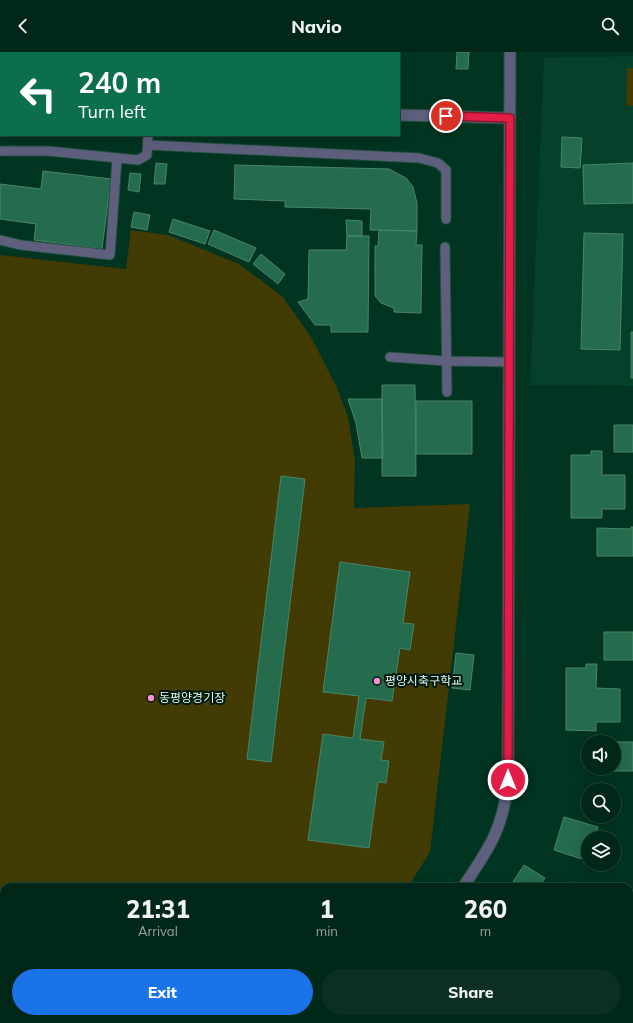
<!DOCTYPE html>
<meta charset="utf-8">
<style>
:root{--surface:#012719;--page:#0b2f22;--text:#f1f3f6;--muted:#96a5a2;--line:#234438;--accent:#1a73e8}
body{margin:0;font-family:Mulish,"Noto Sans KR",sans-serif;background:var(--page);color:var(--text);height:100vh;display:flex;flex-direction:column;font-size:15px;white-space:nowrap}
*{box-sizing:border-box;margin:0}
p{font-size:13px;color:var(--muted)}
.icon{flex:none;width:22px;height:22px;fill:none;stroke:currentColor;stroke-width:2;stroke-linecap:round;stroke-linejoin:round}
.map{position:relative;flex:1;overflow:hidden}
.side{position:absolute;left:0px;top:831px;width:633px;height:140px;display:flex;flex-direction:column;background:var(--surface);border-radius:12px 12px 0 0;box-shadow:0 4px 16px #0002,0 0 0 1px var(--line)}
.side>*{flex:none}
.banner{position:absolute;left:0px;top:0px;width:400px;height:84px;box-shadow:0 4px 16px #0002,0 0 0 1px var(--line);background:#0b6e4f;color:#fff;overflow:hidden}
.tools{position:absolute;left:581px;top:683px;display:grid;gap:8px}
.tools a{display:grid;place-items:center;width:40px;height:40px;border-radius:50%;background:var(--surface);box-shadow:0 4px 16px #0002,0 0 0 1px var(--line);font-size:20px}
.pin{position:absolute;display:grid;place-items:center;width:34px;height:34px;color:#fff;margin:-17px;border:2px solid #fff;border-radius:50%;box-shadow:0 1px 4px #0007}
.me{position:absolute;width:44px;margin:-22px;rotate:0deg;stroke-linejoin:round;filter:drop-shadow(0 0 3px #0008)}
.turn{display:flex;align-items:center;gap:14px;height:84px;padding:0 12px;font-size:18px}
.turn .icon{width:52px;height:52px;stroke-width:2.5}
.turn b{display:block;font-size:28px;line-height:34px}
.eta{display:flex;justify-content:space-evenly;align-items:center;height:68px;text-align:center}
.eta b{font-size:24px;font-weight:800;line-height:28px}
.button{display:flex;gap:8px;margin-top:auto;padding:8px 12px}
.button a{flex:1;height:46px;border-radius:24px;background:var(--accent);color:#fff;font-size:16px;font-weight:800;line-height:46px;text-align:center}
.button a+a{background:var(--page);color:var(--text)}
header{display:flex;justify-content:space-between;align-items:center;height:52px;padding:0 12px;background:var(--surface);font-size:18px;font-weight:800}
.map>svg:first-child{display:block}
.built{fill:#04402a}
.green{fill:#423b04}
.building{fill:#256b4d;stroke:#4a8669}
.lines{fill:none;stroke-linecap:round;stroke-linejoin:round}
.service-casing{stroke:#20503e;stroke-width:11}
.minor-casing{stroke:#20503e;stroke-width:13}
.tertiary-casing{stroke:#20503e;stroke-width:13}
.service{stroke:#5e5f7d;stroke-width:9}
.minor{stroke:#5e5f7d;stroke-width:11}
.tertiary{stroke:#5e5f7d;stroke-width:11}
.route-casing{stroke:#92132f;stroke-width:10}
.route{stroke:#e11d48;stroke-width:7}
.poi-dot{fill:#f590d1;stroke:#01180e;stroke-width:1.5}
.labels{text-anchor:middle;stroke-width:4;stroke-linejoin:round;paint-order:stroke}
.poi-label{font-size:12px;fill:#dffeed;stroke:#01180e;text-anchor:start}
</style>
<header><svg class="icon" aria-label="back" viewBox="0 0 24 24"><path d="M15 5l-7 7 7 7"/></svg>Navio<svg class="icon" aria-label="search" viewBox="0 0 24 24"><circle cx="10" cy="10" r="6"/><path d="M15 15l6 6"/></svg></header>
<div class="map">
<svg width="633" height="971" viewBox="0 0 633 971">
<rect width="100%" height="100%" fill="#013421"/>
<path class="built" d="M633,4V334L530,333L544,6Z"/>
<path class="green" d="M627,16H633V54H626Z
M131,178L168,183L239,212L282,244L311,285L337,336L348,365L355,408L354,456L470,452L430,800L408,835H4V857L0,854V203L126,217Z"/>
<path class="building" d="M53,0H105V1H53Z
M126,0H180L126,1Z
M457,0H469L468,17H456Z
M562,85L582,86L580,116L561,115Z
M156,111L167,112L165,132H154Z
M633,111V151L584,152L583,113Z
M235,113L389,117L406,126L413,135L417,151V179L370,178L371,157L285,155V149L234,147Z
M43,119L111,127L102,197L34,188L36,172L0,167V132L41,137Z
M130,121L141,122L139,140L128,138Z
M134,160L150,163L147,178L131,175Z
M173,167L210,179L205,192L169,180Z
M346,168L362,169V184H347Z
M214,178L256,196L249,210L208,192Z
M379,178L417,179L416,193H422L421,261L394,260V256L381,251L375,244V194H378Z
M584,181L623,182L620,298L581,297Z
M347,184H369L368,280H331V273H315L298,250L308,247L309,198H346Z
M261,202L285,222L278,232L253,212Z
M631,280H633V326H631Z
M382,333H415L416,424H382Z
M348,347H382L383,406H362L356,371Z
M416,349H472V402H416Z
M614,373H633V400H614Z
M591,399H602V423H625V457H602V466H571V403H591Z
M281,424L305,427L271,710L247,707Z
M631,475H633V504H597V476L631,477Z
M340,510L410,520L403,571L414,572L410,598L400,596L392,649L366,646L360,687L384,690L381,708L389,709L386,731L378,730L369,796L308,788L323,682L353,686L359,644L323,640Z
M604,580H633V608H604Z
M456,601L474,603L470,638L452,636Z
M586,612H597L596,636L620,637V670H596V679L566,678V616H586Z
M614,690H633V719H603V716H614Z
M564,765L598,775L595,786H588V809L554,798Z
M524,813L545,826L539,835H520L513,830Z
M513,830L520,835H510Z
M568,830L583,835H566Z
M2,885L4,887V917L0,914V888Z
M24,967H45L49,971H28Z
M72,967H85L81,971H76Z
M296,967H305L302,971Z
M544,967H604L601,971H546Z"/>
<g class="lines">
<g class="service-casing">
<path id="service" d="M148,93L419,106L438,111L446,118V167
M0,99H48L138,108L147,103L148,83
M0,188L21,193L110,203L117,107
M445,195L447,340
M390,305L446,309L509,310
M315,971L318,967
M458,971L461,967"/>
</g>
<g class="minor-casing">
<path id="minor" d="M0,55H1
M399,63L510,66"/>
</g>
<g class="tertiary-casing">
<path id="tertiary" d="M463,835C489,797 504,775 508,728L510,0
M482,967L487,971
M367,971L370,967"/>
</g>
<use href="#service" class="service"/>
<use href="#minor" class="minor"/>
<use href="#tertiary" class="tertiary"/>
</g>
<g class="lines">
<g class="route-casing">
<path id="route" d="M446,64L510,66L508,728"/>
</g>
<use href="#route" class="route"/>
</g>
<g class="poi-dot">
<circle cx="377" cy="629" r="4"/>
<circle cx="151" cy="646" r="4"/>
</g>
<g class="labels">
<g class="poi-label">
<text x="385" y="633">평양시축구학교</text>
<text x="159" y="650">동평양경기장</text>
</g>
</g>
</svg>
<div class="tools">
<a><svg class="icon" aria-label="sound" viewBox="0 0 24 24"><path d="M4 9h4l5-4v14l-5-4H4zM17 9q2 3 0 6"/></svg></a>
<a><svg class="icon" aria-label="search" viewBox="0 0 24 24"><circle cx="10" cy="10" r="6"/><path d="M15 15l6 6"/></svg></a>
<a><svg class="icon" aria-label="layers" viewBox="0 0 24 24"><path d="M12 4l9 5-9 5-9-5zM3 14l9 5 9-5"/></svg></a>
</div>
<div class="pin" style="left:446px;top:64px;background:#d93025"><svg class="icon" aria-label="arrive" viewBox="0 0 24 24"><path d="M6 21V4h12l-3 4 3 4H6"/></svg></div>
<svg class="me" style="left:508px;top:728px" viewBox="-20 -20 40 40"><circle r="17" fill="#e11d48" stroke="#fff" stroke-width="3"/><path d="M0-11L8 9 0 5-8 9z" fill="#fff"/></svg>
<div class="banner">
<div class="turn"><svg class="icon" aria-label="left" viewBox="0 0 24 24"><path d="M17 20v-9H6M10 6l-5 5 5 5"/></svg><div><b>240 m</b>Turn left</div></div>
</div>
<section class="side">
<div class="eta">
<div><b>21:31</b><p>Arrival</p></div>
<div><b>1</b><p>min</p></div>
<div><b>260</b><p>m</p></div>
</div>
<div class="button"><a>Exit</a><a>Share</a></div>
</section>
</div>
